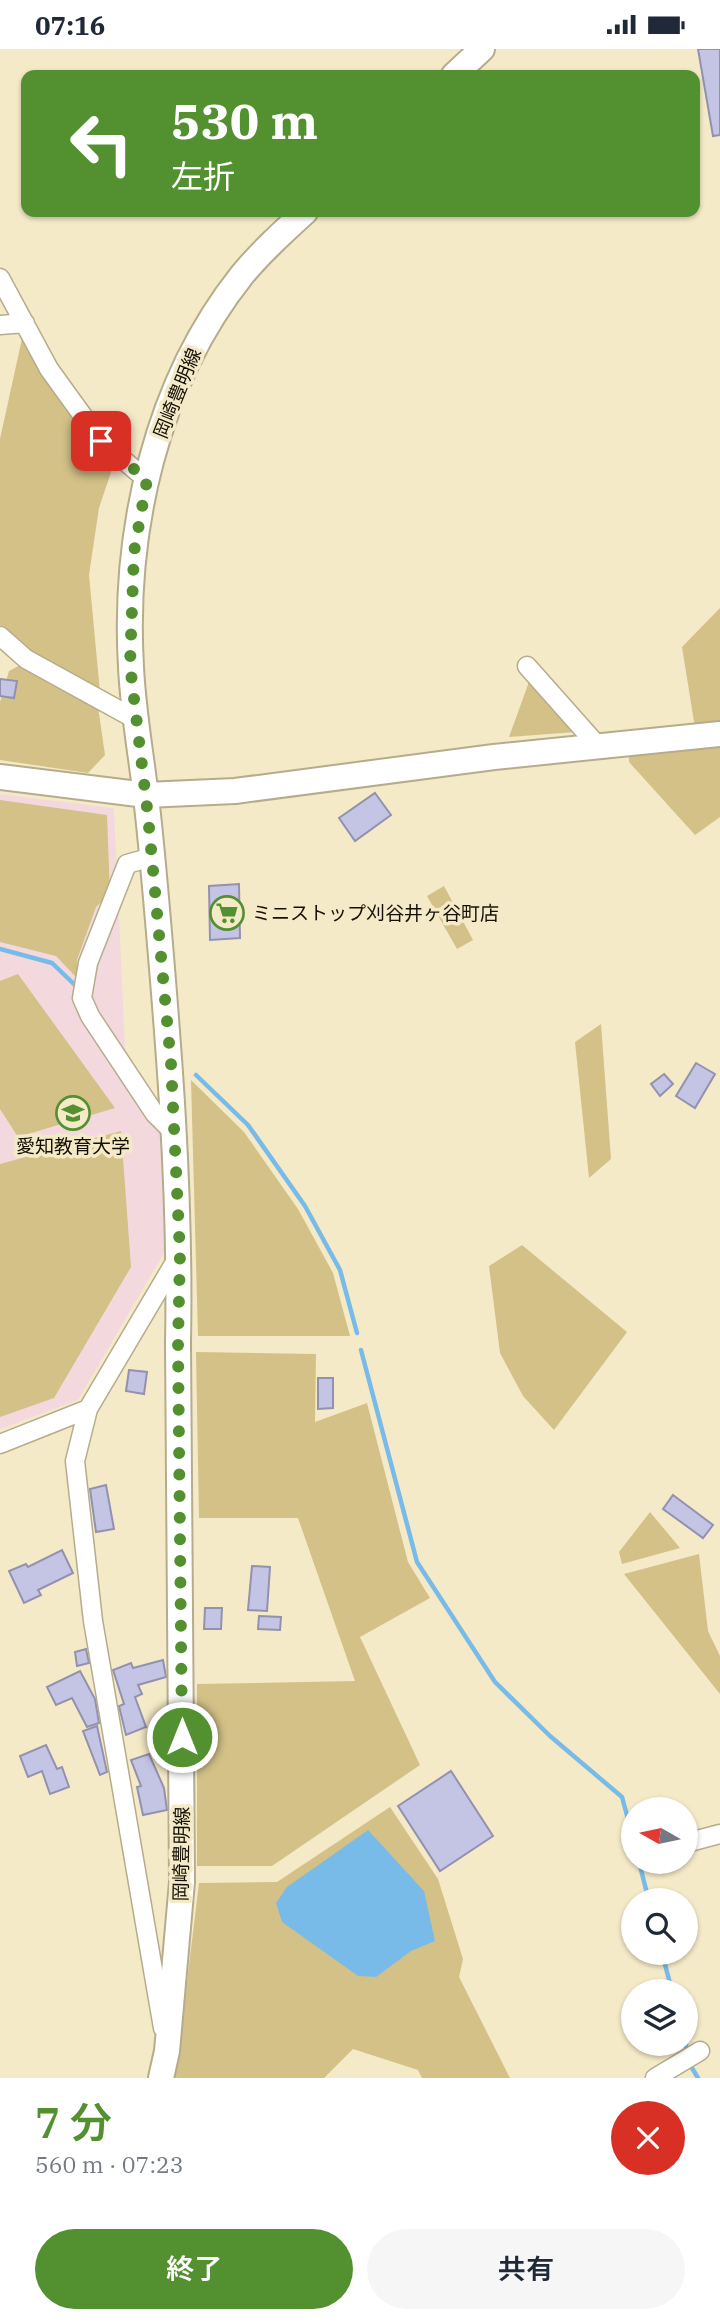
<!DOCTYPE html>
<html lang="ja">
<meta charset="utf-8">
<style>
:root{--surface:#fff;--page:#f6f6f7;--text:#1f2937;--muted:#747a83;--accent:#539030}
body{margin:0;font-family:"IBM Plex Serif","Noto Sans JP",serif;background:var(--page);color:var(--text);height:100vh;display:flex;flex-direction:column;font-size:26px;white-space:nowrap}
*{box-sizing:border-box;margin:0}
p{font-size:23px;color:var(--muted)}
.icon{flex:none;width:38px;height:38px;fill:none;stroke:currentColor;stroke-width:2;stroke-linecap:round;stroke-linejoin:round}
.map{position:relative;height:2029px;overflow:hidden}
.sheet{display:flex;flex-direction:column;background:var(--surface);flex:1}
.sheet>*{flex:none}
.guide{position:absolute;left:21px;top:21px;width:679px;height:147px;border-radius:14px;box-shadow:0 2px 5px #0004;background:#539030;color:#fff;overflow:hidden}
.needle{width:46px;rotate:279deg}
.controls{position:absolute;left:621px;top:1748px;display:grid;gap:14px}
.controls a{display:grid;place-items:center;width:77px;height:77px;border-radius:50%;background:var(--surface);box-shadow:0 2px 5px #0004;font-size:35px}
.pin{position:absolute;display:grid;place-items:center;width:60px;height:60px;color:#fff;margin:-30px;border-radius:14px;box-shadow:0 4px 10px #0006}
.me{position:absolute;width:77px;margin:-38px;rotate:0deg;stroke-linejoin:round;filter:drop-shadow(0 0 5px #0008)}
.turn{display:flex;align-items:center;gap:24px;height:147px;padding:0 35px;font-size:32px}
.turn .icon{width:91px;height:91px;stroke-width:2.5}
.turn b{display:block;font-size:49px;line-height:60px}
.round{display:grid;place-items:center;flex:none;width:74px;height:74px;border-radius:37px;background:var(--page)}
.summary{display:flex;align-items:center;justify-content:space-between;height:119px;padding:0 35px}
h1{font-size:42px;font-weight:600;line-height:52px;color:var(--accent)}
.primary-button{display:flex;gap:14px;margin-top:auto;padding:14px 35px}
.primary-button a{flex:1;height:80px;border-radius:42px;background:var(--accent);color:#fff;font-size:28px;font-weight:600;line-height:80px;text-align:center}
.primary-button a+a{background:var(--page);color:var(--text)}
.status{display:flex;justify-content:space-between;align-items:center;height:49px;padding:0 35px;background:var(--surface);direction:ltr}
.status svg{height:19px;fill:currentColor}
.map>svg:first-child{display:block}
.education{fill:#f3d9dd}
.green{fill:#d3c188}
.water{fill:#79bbe8}
.lines{fill:none;stroke-linecap:round;stroke-linejoin:round}
.stream{stroke:#79bbe8;stroke-width:4.5}
.building{fill:#c4c4e5;stroke:#9291b0;stroke-width:2}
.street-casing{stroke:#b6ac8b;stroke-width:21}
.secondary-casing{stroke:#b6ac8b;stroke-width:28}
.street{stroke:#fff;stroke-width:18}
.secondary{stroke:#fff;stroke-width:24}
.route{stroke:#539030;stroke-width:12;stroke-dasharray:0 21.6}
.labels{text-anchor:middle;stroke-width:7;stroke-linejoin:round;paint-order:stroke}
.street-label{font-size:19px;fill:#141005;stroke:#f5eac8}
.poi-label{font-size:19px;fill:#141005;stroke:#f5eac8;text-anchor:start}
</style>
<div class="status"><b>07:16</b><svg viewBox="0 0 49 12"><path d="M0 12V9h3v3zM5 12V6h3v6zM10 12V3h3v9zM15 12V0h3v12zM26 1h20v11H26zM47 4h2v5h-2z"/></svg></div>
<div class="map">
<svg width="720" height="2029" viewBox="0 0 720 2029">
<rect width="100%" height="100%" fill="#f5eac8"/>
<path class="education" d="M0,745L114,759L127,1041L163,1086L164,1204L78,1351L0,1380Z"/>
<path class="green" d="M23,285C46,330 75,383 114,414L99,459L89,526L100,643L29,602L0,576V390Z
M720,559V677L695,679L682,598Z
M22,615L98,658L105,706L88,724L0,711V653L9,622Z
M530,630L576,683L509,688Z
M720,694V768L695,786L629,713V703Z
M0,751L107,766L110,845L96,858L77,911V929L56,907L0,893Z
M444,837L473,891L457,900L427,847Z
M18,925L115,1059L18,1088L0,1060V932Z
M601,975L611,1110L589,1129L575,993Z
M191,1031L244,1083L298,1160L333,1224L350,1287H198Z
M121,1082L131,1218L54,1349L0,1368V1115Z
M522,1196L627,1283L554,1381L523,1347L500,1304L489,1217Z
M196,1303L316,1305L315,1373L367,1354L408,1513L430,1549L360,1588L420,1716L272,1817H197V1635L355,1632L298,1469H199Z
M650,1463L680,1499L622,1515L619,1503Z
M699,1505L708,1582L720,1607V1645L624,1525Z
M390,1758L438,1830L463,1910L459,1928L510,2029H422L418,2021L353,2000L324,2029H172L181,1982L199,1834L277,1833Z"/>
<path class="water" d="M368,1781L424,1842L435,1892L411,1902L376,1928L358,1927L282,1873L276,1854L287,1838Z"/>
<g class="lines">
<path class="stream" d="M0,900L52,914L78,939
M196,1026L248,1076L305,1157L340,1221L357,1284
M361,1301L417,1513L495,1633L550,1687L622,1748L634,1792
M639,1813L649,1852
M662,1904L672,1942
M686,1995V1998
M692,2019L698,2029"/>
</g>
<path class="building" d="M698,0H720V86L713,87Z
M0,630L17,632L14,649L0,647Z
M375,744L391,766L355,792L339,769Z
M239,835L240,889L210,891L209,837Z
M696,1014L715,1025L695,1059L676,1047Z
M664,1025L673,1035L660,1047L651,1035Z
M129,1321L147,1323L144,1345L126,1342Z
M318,1329H333V1359L318,1360Z
M106,1436L114,1480L96,1483L90,1440Z
M673,1446L713,1476L703,1489L663,1460Z
M62,1501L73,1524L38,1541L41,1546L24,1554L9,1522L26,1515L28,1518Z
M252,1517L270,1518L267,1562L248,1561Z
M205,1559H222L221,1580H204Z
M259,1567L281,1568L280,1581L258,1580Z
M86,1600L89,1614L77,1617L75,1603Z
M163,1611L166,1628L138,1636L142,1645L135,1648L146,1678L126,1686L119,1657L124,1655L113,1621L131,1614L133,1619Z
M80,1622L95,1650L99,1674L87,1678L72,1649L56,1656L47,1638Z
M97,1677L107,1723L100,1726L83,1682Z
M46,1696L57,1720L62,1718L69,1738L50,1745L42,1722L28,1728L20,1707Z
M149,1705L164,1739L167,1761L143,1766L137,1738L141,1737L131,1711Z
M451,1722L493,1787L440,1822L398,1757Z"/>
<g class="lines">
<g class="street-casing">
<path id="street" d="M0,229L49,320L101,392L147,431
M0,276L25,274
M0,587L26,610L135,670
M527,617L598,697
M152,808L127,815L88,914L82,949L90,967L155,1065L174,1084
M0,1395L88,1360
M686,1794L720,1785
M163,1979L93,1572L75,1412L88,1360L178,1208
M655,2029L700,2002"/>
</g>
<g class="secondary-casing">
<path id="secondary" d="M454,26L482,0
M0,728L146,746L235,742L494,708L720,685
M161,2029L167,2002L182,1833L178,1294C181,1145 169,997 156,849C153,815 150,782 146,748C141,705 133,662 131,618C123,482 156,334 242,226C261,203 283,183 305,163"/>
</g>
<use href="#street" class="street"/>
<use href="#secondary" class="secondary"/>
</g>
<g class="lines">
<path class="route" d="M101,392L147,431L134,503L130,616L148,767L171,1015L180,1205L178,1294L182,1688"/>
</g>
<defs>
<g id="supermarket-ring" transform="scale(1.75)"><circle r="9.5" fill="#f5eac8" stroke="#539030" stroke-width="1.5"/><path d="M-6-5.5h2.5l.6 2H6L4.5 2H-2.5L-4.4-4H-6ZM-1.5 3.2a1.3 1.3 0 1 0 .1 0ZM3 3.2a1.3 1.3 0 1 0 .1 0Z" fill="#539030"/></g>
<g id="university-ring" transform="scale(1.75)"><circle r="9.5" fill="#f5eac8" stroke="#539030" stroke-width="1.5"/><path d="M0-5L7-2L0 1L-7-2ZM-4 1L0 2.5L4 1V4Q0 6-4 4Z" fill="#539030"/></g>
</defs>
<g fill-rule="evenodd">
<use href="#supermarket-ring" x="227" y="864"/>
<use href="#university-ring" x="73" y="1064"/>
</g>
<g class="labels">
<g class="street-label">
<text transform="translate(177 344) rotate(-68)" y="7">岡崎豊明線</text>
<text transform="translate(181 1805) rotate(-89)" y="7">岡崎豊明線</text>
</g>
<g class="poi-label">
<text x="252" y="871">ミニストップ刈谷井ヶ谷町店</text>
<text x="73" y="1104" text-anchor="middle">愛知教育大学</text>
</g>
</g>
</svg>
<div class="controls">
<a><svg class="needle" viewBox="-14 -14 28 28"><path d="M0-13l5 13h-10z" fill="#e53935"/><path d="M0 13l5-13h-10z" fill="#747a83"/></svg></a>
<a><svg class="icon" aria-label="search" viewBox="0 0 24 24"><circle cx="10" cy="10" r="6"/><path d="M15 15l6 6"/></svg></a>
<a><svg class="icon" aria-label="layers" viewBox="0 0 24 24"><path d="M12 4l9 5-9 5-9-5zM3 14l9 5 9-5"/></svg></a>
</div>
<div class="pin" style="left:101px;top:392px;background:#d93025"><svg class="icon" aria-label="arrive" viewBox="0 0 24 24"><path d="M6 21V4h12l-3 4 3 4H6"/></svg></div>
<svg class="me" style="left:182px;top:1688px" viewBox="-20 -20 40 40"><circle r="17" fill="#539030" stroke="#fff" stroke-width="3"/><path d="M0-11L8 9 0 5-8 9z" fill="#fff"/></svg>
<div class="guide">
<div class="turn"><svg class="icon" aria-label="left" viewBox="0 0 24 24"><path d="M17 20v-9H6M10 6l-5 5 5 5"/></svg><div><b>530 m</b>左折</div></div>
</div>
</div>
<section class="sheet">
<div class="summary"><div><h1>7 分</h1><p>560 m · 07:23</p></div><a class="round" style="background:#d93025;color:#fff"><svg class="icon" aria-label="close" viewBox="0 0 24 24"><path d="M6 6l12 12M18 6L6 18"/></svg></a></div>
<div class="primary-button"><a>終了</a><a>共有</a></div>
</section>
